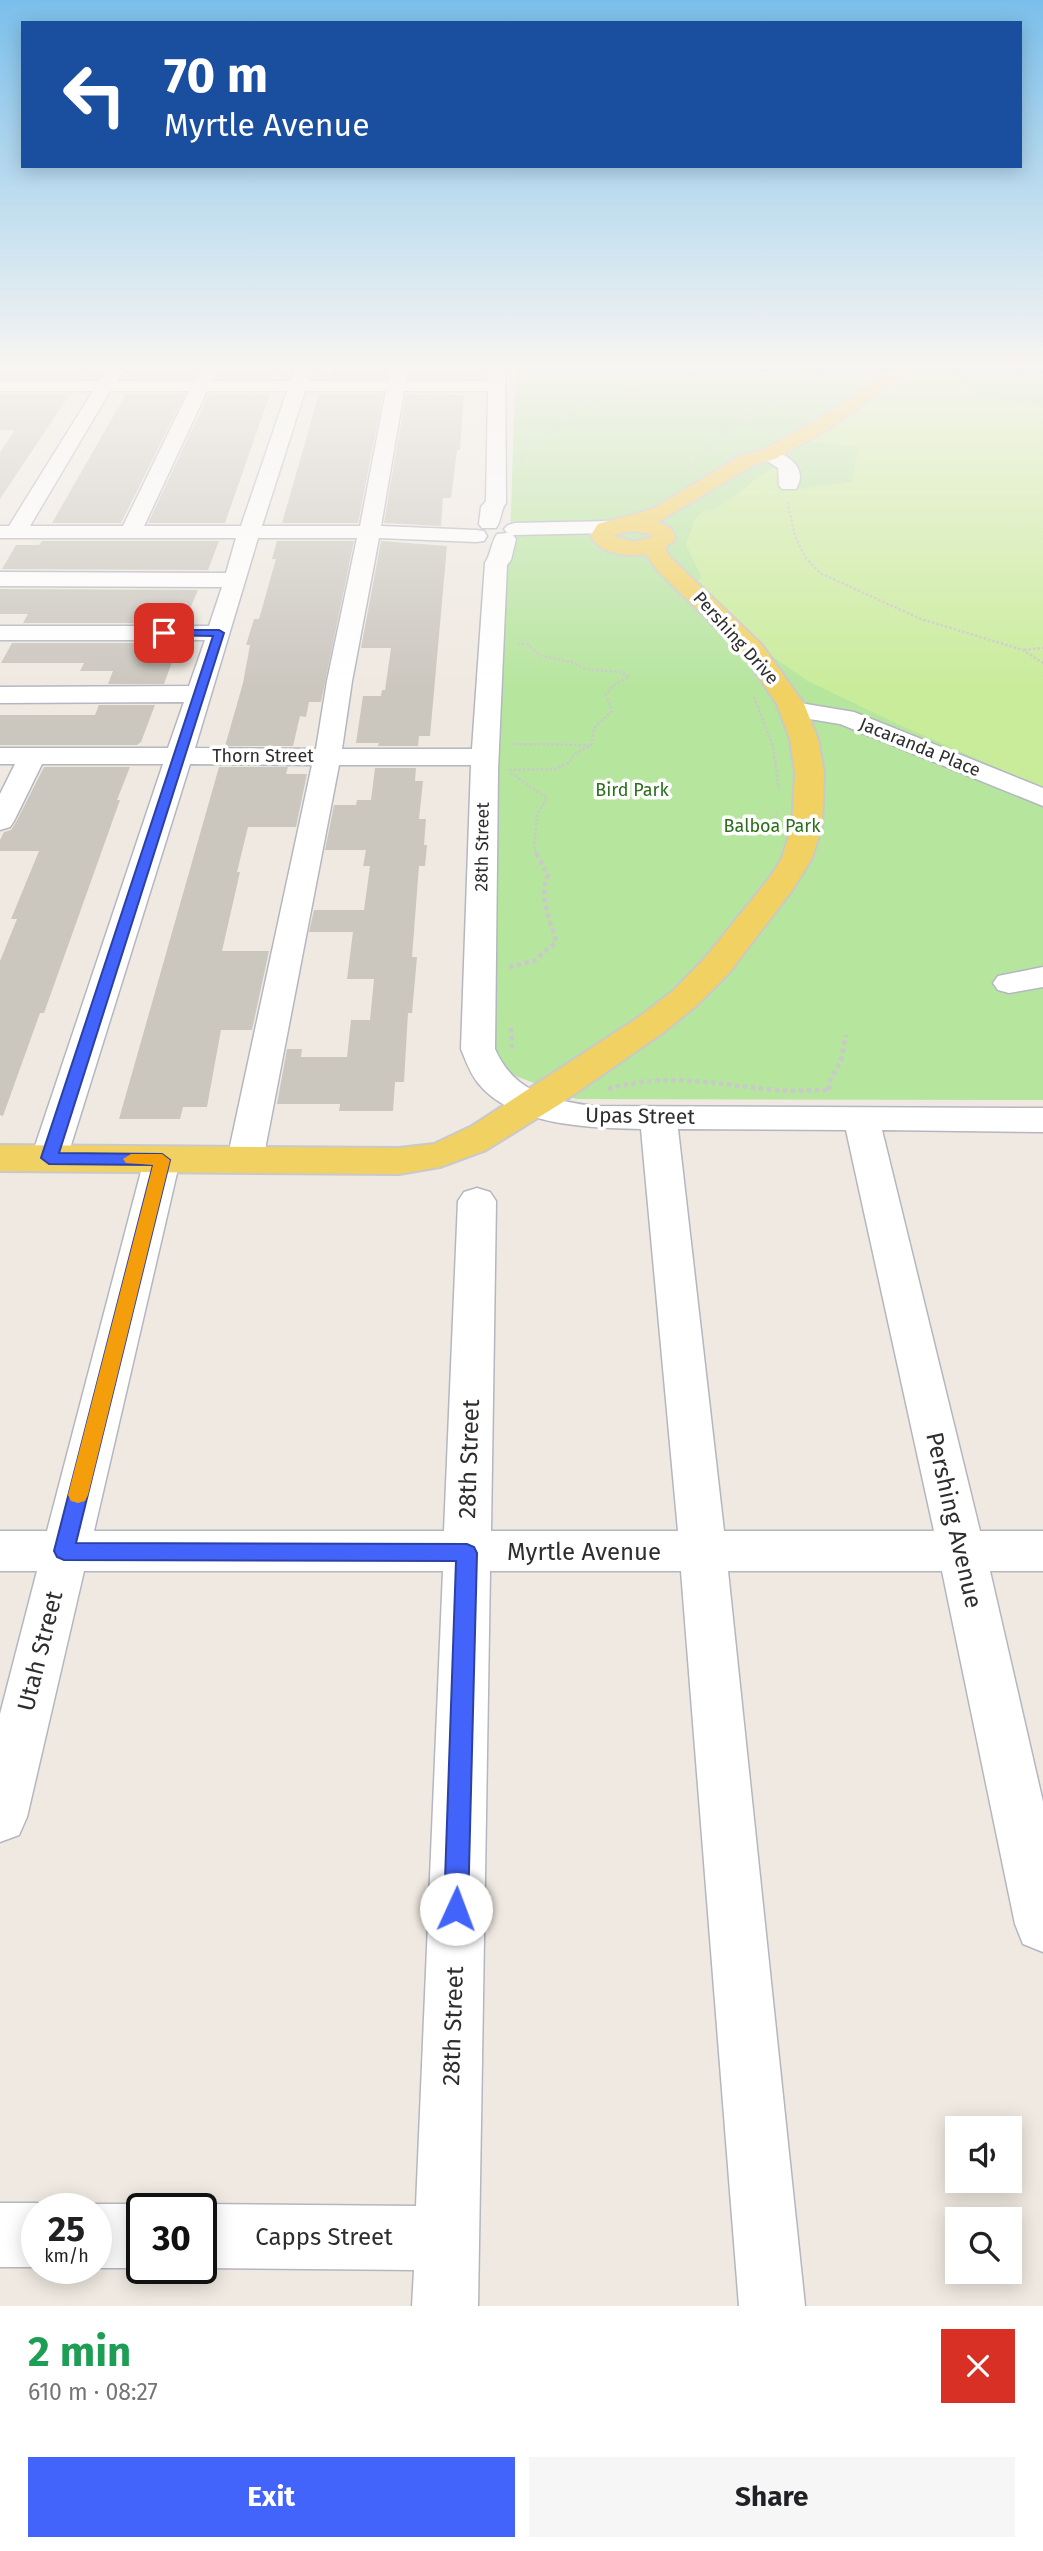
<!DOCTYPE html>
<meta charset="utf-8">
<style>
:root{--surface:#fff;--page:#f6f6f6;--text:#202124;--muted:#757577;--accent:#4264fb}
body{margin:0;font-family:"Fira Sans",sans-serif;background:var(--page);color:var(--text);height:100vh;display:flex;flex-direction:column;font-size:26px;white-space:nowrap}
*{box-sizing:border-box;margin:0}
p{font-size:23px;color:var(--muted)}
.icon{flex:none;width:38px;height:38px;fill:none;stroke:currentColor;stroke-width:2;stroke-linecap:round;stroke-linejoin:round}
.map{position:relative;height:2306px;overflow:hidden}
.details{display:flex;flex-direction:column;background:var(--surface);flex:1}
.details>*{flex:none}
.hud{position:absolute;left:21px;top:21px;width:1001px;height:147px;border-radius:0px;box-shadow:0 4px 18px #0003;background:#1a4fa0;color:#fff;overflow:hidden}
.buttons{position:absolute;left:945px;top:2116px;display:grid;gap:14px}
.buttons a{display:grid;place-items:center;width:77px;height:77px;border-radius:0px;background:var(--surface);box-shadow:0 4px 18px #0003;font-size:35px}
.speed{position:absolute;left:21px;top:2193px;display:flex;gap:14px;font-size:35px;font-weight:700;text-align:center}
.speed>*{display:grid;place-content:center;width:91px;height:91px;border-radius:50%;background:var(--surface);box-shadow:0 4px 18px #0003;line-height:1}
.speed small{font-size:18px;font-weight:400}
.speed .limit{border:4px solid #111;border-radius:10px;background:#fff;color:#111}
.pin{position:absolute;display:grid;place-items:center;width:60px;height:60px;color:#fff;margin:-30px;border-radius:14px;box-shadow:0 4px 10px #0006}
.me{position:absolute;width:77px;margin:-38px;rotate:2deg;stroke-linejoin:round;filter:drop-shadow(0 0 5px #0008)}
.turn{display:flex;align-items:center;gap:24px;height:147px;padding:0 28px;font-size:32px}
.turn .icon{width:91px;height:91px;stroke-width:2.5}
.turn b{display:block;font-size:49px;line-height:60px}
.round{display:grid;place-items:center;flex:none;width:74px;height:74px;border-radius:0px;background:var(--page)}
.overview{display:flex;align-items:center;justify-content:space-between;height:119px;padding:0 28px}
h1{font-size:42px;font-weight:700;line-height:52px;color:#1e9e55}
.button{display:flex;gap:14px;margin-top:auto;padding:14px 28px}
.button a{flex:1;height:80px;border-radius:0px;background:var(--accent);color:#fff;font-size:28px;font-weight:700;line-height:80px;text-align:center}
.button a+a{background:var(--page);color:var(--text)}
.map>svg:first-child{display:block}
.green{fill:#b6e59e}
.pitch{fill:#c9ec9a}
.building{fill:#cbc7bf}
.lines{fill:none;stroke-linecap:round;stroke-linejoin:round}
.minor-casing{stroke:#b4b7c1;stroke-width:3}
.major-casing{stroke:#c9c9c9;stroke-width:4}
.path-far1{stroke:#c9c9c9;stroke-width:2.5;stroke-dasharray:2.5 2;stroke-linecap:butt}
.path{stroke:#c9c9c9;stroke-width:4.5;stroke-dasharray:4.5 3.5;stroke-linecap:butt}
.minor{fill:#fff;fill-rule:evenodd}
.major{fill:#f2d163;fill-rule:evenodd}
.route{fill:#4264fb;stroke:#2b41a3;stroke-width:2}
.slow{fill:#f59e0b}
.labels{text-anchor:middle;stroke-width:7;stroke-linejoin:round;paint-order:stroke}
.far-street-label{font-size:18px;fill:#2e2e2e;stroke:#fff}
.far-park-label{font-size:18px;fill:#2c6e1b;stroke:#fff}
.street-label{font-size:21px;fill:#2e2e2e;stroke:#fff}
.near-street-label{font-size:24px;fill:#2e2e2e;stroke:#fff}
</style>
<div class="map">
<svg width="1043" height="2306" viewBox="0 0 1043 2306">
<rect width="100%" height="100%" fill="#efe9e1"/>
<path class="green" d="M516,367H1043V1100L576,1099L513,1075L489,1086L503,535L510,536Z"/>
<path class="pitch" d="M916,367H951L961,382L977,396L1043,407V788L893,722L808,681L755,645L696,582L702,578L686,545L694,521L705,509L713,511L772,468L779,470V479L784,491L852,482L858,447L808,441L837,420L879,396Z"/>
<path class="building" d="M0,367H88L80,378H0Z
M145,367H176L199,368L193,378H135Z
M249,367H277L273,378H216L218,373H247Z
M332,367H388L386,378H329Z
M409,367H464V378H408Z
M0,394H70L0,499V452L15,430H0Z
M126,394H185L121,523H52Z
M209,394H270L225,523H148Z
M319,394H383L358,523H282Z
M406,394L464,395L460,450H457L451,498H443L441,526L384,523Z
M42,541H219L208,570L2,569L16,545H39Z
M277,541H354L321,702H309L306,717L300,716L293,746H225L243,683L250,645H246L254,619H259L276,559H272Z
M381,541L447,546L430,736H419L418,746H378L379,743H356L363,696H381L382,690H385L391,648H361Z
M0,589L198,590L184,623H23L28,614H0Z
M12,643H176L174,648H177L164,684H108L113,671H80L84,663H1Z
M99,705H155L141,742L137,745H0V715H95Z
M44,767H130L117,800H120L44,1013H40L3,1116L0,1115V961L17,919H11L39,851H0V840L4,832L11,830L16,822Z
M219,767H288L286,774H307L296,827H248L237,872H240L222,951H269L252,1030H221L207,1107H183L180,1119H119Z
M375,768H416L415,781H423L419,819H426L424,845H427L425,866H419L412,957H417L412,1013H408L404,1082H395L393,1111H339L340,1104H277L287,1049H302L301,1057H347L351,1020H370L374,979H347L353,932H309L314,910H364L370,866H363L366,850H325L334,805H356L357,800H371Z"/>
<g class="lines">
<g class="minor-casing">
<path id="minor" d="M108,367H117L123,371L117,381H195L202,367H218L212,381H291L296,367H312L308,381H388L391,367H407L405,381H488L489,367H505L506,503C500,511 502,520 496,528H482L479,524L481,507L486,501L488,391H404L381,526L476,530L484,531L487,536L484,541L476,542L379,538L352,681L342,749H472L485,563C491,554 491,543 497,534L507,533L504,529L508,525L515,523L611,521L618,523L622,527L618,531L611,533L513,535L516,539L511,560L507,565L498,770L495,1049C514,1092 550,1100 593,1106L1043,1108V1132L882,1130L980,1531H1043V1571H990L1043,1802V1952L1023,1944L1015,1924L942,1571H728L805,2306H739L681,1571H490L478,2306H412L414,2270L201,2268V2208H190L201,2204L416,2206L443,1571H84L27,1817L19,1835L0,1842V1714L37,1571H0V1531H47L144,1160L149,1151L162,1148L175,1151L180,1160L94,1531H444L458,1201L464,1192L477,1188L490,1192L496,1201L491,1531H678L641,1129C591,1128 512,1126 478,1083C470,1073 466,1061 461,1049L471,765H339L263,1160L258,1169L245,1172L232,1169L227,1160L312,765L190,764L67,1158L62,1167L49,1170L36,1167L31,1158L163,764H42L14,821L10,827L0,830V794L15,764H0V748H168L184,702L0,703V687L189,686L205,640H0V626H209L222,587L0,586V572L226,573L236,538H0V526H9L93,391H0V381H99ZM110,391H189L123,526H30ZM207,391H287L241,526H144ZM305,391H386L360,526H262ZM258,538H357L327,681L316,749L195,748ZM678,1129L846,1130L934,1531H724Z
M768,449C787,454 809,467 796,489H782L779,485L778,468L758,455Z
M794,702L854,712L1043,788V806L840,724L785,715L781,710L785,705Z
M1043,967V987L1009,993L998,990L993,983L998,976Z
M0,2203H37L50,2208H37V2267H0Z
M96,2204H142L153,2208H142V2268H96V2208H85Z"/>
</g>
<g class="major-casing">
<path id="major" d="M895,367H915L827,430L775,459L756,464L658,522C668,526 675,529 675,540L665,548L669,556L762,645L804,704L818,739L824,773L822,826L812,858L793,889L729,973L697,1005L664,1032L560,1104L486,1150L440,1167L399,1174L0,1171V1145L399,1148L434,1144L472,1126L639,1017L673,991L705,958L771,876L782,858L792,826L795,773L790,739L777,704L744,655L657,570L646,554C628,557 598,554 591,535L598,524L652,509L742,455L762,450L813,422ZM632,531L646,533L653,537L633,542L613,535Z"/>
</g>
<path class="path-far1" d="M522,462L523,444L550,433L581,403L625,392L651,389L689,371L691,367
M689,470C724,424 774,400 823,373L826,367
M787,502L796,539L806,558L820,573L921,619L1023,650L1043,663
M1024,650L1043,648
M754,697L773,747L779,789
M511,744L590,745
M509,770L555,769L570,762L573,755L591,745L595,727L612,711L606,695L612,686L629,677L621,672L586,669L572,662L541,656L527,644L515,643
M511,773L547,798L537,815L534,849L536,853
M774,831L777,812"/>
<path class="path" d="M509,967L534,961L556,942C551,919 538,899 548,875L535,851
M511,1028L512,1051
M608,1089C668,1072 715,1084 775,1090C793,1092 811,1090 829,1090
M829,1090L830,1081L841,1060L846,1035"/>
<use href="#minor" class="minor"/>
<use href="#major" class="major"/>
</g>
<linearGradient id="sky" x2="0" y2="1"><stop stop-color="#7abfeb"/><stop offset="0.53" stop-color="#f8f5f2"/><stop offset="1" stop-color="#f8f5f2" stop-opacity="0"/></linearGradient>
<rect width="1043" height="689" fill="url(#sky)"/>
<path class="route" d="M164,630H219L224,633L59,1153L162,1154L170,1160L76,1543L467,1544L474,1547L477,1553L468,1909L465,1917L456,1921L448,1917L444,1909L456,1561L64,1560L57,1557L54,1551L153,1165L49,1164L41,1158L213,636L161,635V631Z"/>
<path class="slow" d="M131,1154H162L170,1160L88,1495L85,1501L78,1503L71,1501L68,1495L153,1165L126,1163L123,1159Z"/>
<g class="labels">
<g class="far-street-label">
<text transform="translate(736 638) rotate(48)" y="6">Pershing Drive</text>
<text transform="translate(920 747) rotate(22)" y="6">Jacaranda Place</text>
<text x="263" y="762">Thorn Street</text>
<text transform="translate(482 847) rotate(-89)" y="6">28th Street</text>
</g>
<g class="far-park-label">
<text x="632" y="796">Bird Park</text>
<text x="772" y="832">Balboa Park</text>
</g>
<g class="street-label">
<text transform="translate(640 1116) rotate(1)" y="7">Upas Street</text>
</g>
<g class="near-street-label">
<text transform="translate(469 1459) rotate(-88)" y="8">28th Street</text>
<text transform="translate(954 1520) rotate(77)" y="8">Pershing Avenue</text>
<text x="584" y="1560">Myrtle Avenue</text>
<text transform="translate(40 1651) rotate(-76)" y="8">Utah Street</text>
<text transform="translate(453 2026) rotate(-88)" y="8">28th Street</text>
<text x="324" y="2245">Capps Street</text>
</g>
</g>
</svg>
<div class="buttons">
<a><svg class="icon" aria-label="sound" viewBox="0 0 24 24"><path d="M4 9h4l5-4v14l-5-4H4zM17 9q2 3 0 6"/></svg></a>
<a><svg class="icon" aria-label="search" viewBox="0 0 24 24"><circle cx="10" cy="10" r="6"/><path d="M15 15l6 6"/></svg></a>
</div>
<div class="speed"><div>25<small>km/h</small></div><div class="limit">30</div></div>
<div class="pin" style="left:164px;top:633px;background:#d93025"><svg class="icon" aria-label="arrive" viewBox="0 0 24 24"><path d="M6 21V4h12l-3 4 3 4H6"/></svg></div>
<svg class="me" style="left:456px;top:1909px" viewBox="-20 -20 40 40"><circle r="19" fill="#fff"/><path d="M0-13L10 11 0 6-10 11z" fill="#4264fb"/></svg>
<div class="hud">
<div class="turn"><svg class="icon" aria-label="left" viewBox="0 0 24 24"><path d="M17 20v-9H6M10 6l-5 5 5 5"/></svg><div><b>70 m</b>Myrtle Avenue</div></div>
</div>
</div>
<section class="details">
<div class="overview"><div><h1>2 min</h1><p>610 m · 08:27</p></div><a class="round" style="background:#d93025;color:#fff"><svg class="icon" aria-label="close" viewBox="0 0 24 24"><path d="M6 6l12 12M18 6L6 18"/></svg></a></div>
<div class="button"><a>Exit</a><a>Share</a></div>
</section>
